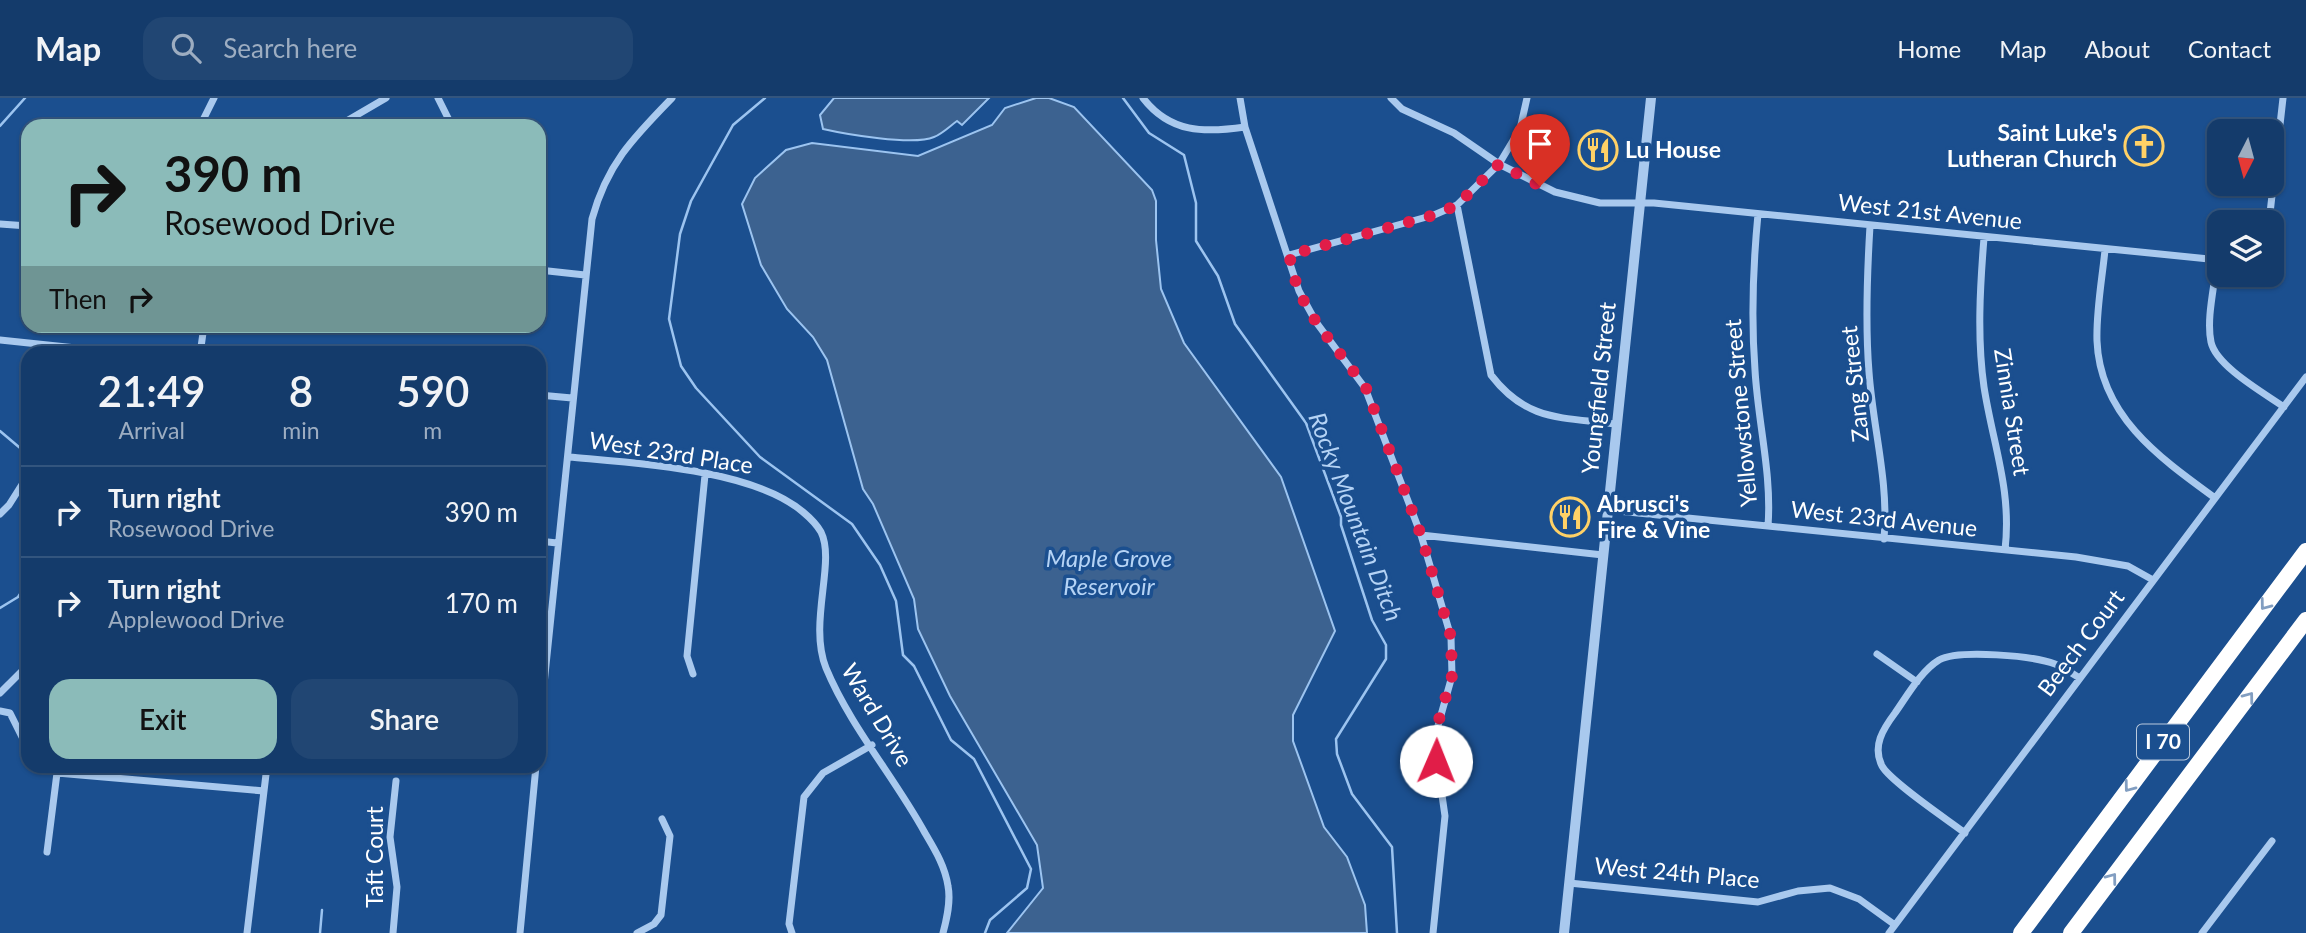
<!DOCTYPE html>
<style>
:root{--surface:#143b6b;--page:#214673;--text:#f1f3f6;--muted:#9dadc1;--line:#33557e;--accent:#8bbbb9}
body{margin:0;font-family:Lato,sans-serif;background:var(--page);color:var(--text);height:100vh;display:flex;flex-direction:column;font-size:26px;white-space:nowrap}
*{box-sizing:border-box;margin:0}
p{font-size:23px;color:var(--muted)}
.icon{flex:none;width:38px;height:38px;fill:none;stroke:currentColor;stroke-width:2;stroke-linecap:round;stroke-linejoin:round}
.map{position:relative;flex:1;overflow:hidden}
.sheet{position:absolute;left:21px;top:248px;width:525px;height:427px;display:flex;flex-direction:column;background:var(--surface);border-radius:21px;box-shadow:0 2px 5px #0004,0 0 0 2px var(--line)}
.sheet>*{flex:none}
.top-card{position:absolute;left:21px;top:21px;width:525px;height:214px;border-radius:21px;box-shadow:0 2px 5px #0004,0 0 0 2px var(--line);background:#8bbbb9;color:#111;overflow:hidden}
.needle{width:46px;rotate:186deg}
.tools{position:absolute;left:2207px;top:21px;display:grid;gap:14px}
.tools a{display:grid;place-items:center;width:77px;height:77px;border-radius:14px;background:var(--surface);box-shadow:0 2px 5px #0004,0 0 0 2px var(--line);font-size:35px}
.pin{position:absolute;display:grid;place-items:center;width:60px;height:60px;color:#fff;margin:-72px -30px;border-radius:50% 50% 50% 0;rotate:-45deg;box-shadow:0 0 7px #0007}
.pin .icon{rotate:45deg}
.me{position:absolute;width:77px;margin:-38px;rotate:1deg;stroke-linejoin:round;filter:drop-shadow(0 0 5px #0008)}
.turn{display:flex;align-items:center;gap:24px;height:147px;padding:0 28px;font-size:32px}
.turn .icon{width:91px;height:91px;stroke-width:2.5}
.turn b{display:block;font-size:49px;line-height:60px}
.then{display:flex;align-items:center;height:66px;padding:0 28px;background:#0003;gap:14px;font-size:26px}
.eta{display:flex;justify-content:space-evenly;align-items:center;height:119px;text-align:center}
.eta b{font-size:42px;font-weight:600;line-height:49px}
.button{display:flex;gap:14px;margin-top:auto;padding:14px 28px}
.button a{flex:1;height:80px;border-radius:21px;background:var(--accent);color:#111;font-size:28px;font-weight:600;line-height:80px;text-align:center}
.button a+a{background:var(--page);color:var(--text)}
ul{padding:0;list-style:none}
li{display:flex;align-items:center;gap:21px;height:91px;padding:0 28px;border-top:2px solid var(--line)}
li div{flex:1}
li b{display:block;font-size:26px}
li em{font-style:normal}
header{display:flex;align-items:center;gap:42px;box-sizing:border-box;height:98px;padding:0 35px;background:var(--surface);border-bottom:2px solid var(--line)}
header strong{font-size:33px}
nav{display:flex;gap:38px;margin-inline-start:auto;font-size:24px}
.search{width:490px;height:63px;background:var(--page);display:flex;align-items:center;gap:18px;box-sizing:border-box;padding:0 24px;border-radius:21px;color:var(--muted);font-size:26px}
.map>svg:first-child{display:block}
.water{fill:#3c6290;stroke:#9cc4f0;stroke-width:2}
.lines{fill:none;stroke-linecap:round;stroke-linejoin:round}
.stream{stroke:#9cc4f0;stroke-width:2.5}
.minor{stroke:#a9c9ee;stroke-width:7}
.tertiary{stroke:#a9c9ee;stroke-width:10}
.motorway{stroke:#fff;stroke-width:16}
.oneway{stroke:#829ec1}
.route{stroke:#e11d48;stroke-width:12;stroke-dasharray:0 21.6}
.labels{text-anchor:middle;stroke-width:7;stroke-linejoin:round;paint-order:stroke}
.shield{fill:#1b4f8f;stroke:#bbcadd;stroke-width:2}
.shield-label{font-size:21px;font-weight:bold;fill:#fff}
.poi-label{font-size:23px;font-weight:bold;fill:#fff;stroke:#1b4f8f;text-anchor:start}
.street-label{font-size:23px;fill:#fff;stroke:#1b4f8f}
.water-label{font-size:24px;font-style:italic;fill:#b5d3f5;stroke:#1b4f8f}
</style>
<header>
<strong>Map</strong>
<div class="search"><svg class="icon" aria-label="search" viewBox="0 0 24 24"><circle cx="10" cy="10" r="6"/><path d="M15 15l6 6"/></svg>Search here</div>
<nav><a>Home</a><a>Map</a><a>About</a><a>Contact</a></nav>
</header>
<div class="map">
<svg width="2306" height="835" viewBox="0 0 2306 835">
<rect width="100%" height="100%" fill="#1b4f8f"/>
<path class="water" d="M834,0H989L962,27L957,23C950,28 942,36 934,39C913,48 845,36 823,31L820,17Z
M1036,0H1049L1074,9L1152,92L1156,103V142L1161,191L1184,245L1281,379L1335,533L1293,617V643L1324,729L1347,759L1365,807L1367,835H1007L1043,790L1037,747L950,598L918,531L914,501L873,406L863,391L827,262L813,239L787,211L761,167L742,106L755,80L786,52L812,45L918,58L992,27L1005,10Z"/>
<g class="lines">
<path class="stream" d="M765,0L733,27L691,103L680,136L669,221L681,268L696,290L760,359L852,426L880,467L896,503L903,557L914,568L951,642L974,661L1031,771L1027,790L990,822L985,835
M1123,0L1149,35L1184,57L1196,105V143L1218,178L1235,226L1306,325L1341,419V427L1372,522L1386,547V561L1336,641L1337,656L1352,696L1392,749L1397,835
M0,28L25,0
M0,333L26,355
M0,510L18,499L28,484
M320,835L322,812"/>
<path class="minor" d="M438,0L452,28
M1143,0C1170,35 1204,35 1245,29
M1240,0L1245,29L1299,193L1316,224L1365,290L1421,437L1451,539L1452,578L1434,642L1445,718L1433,835
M1391,0L1402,11L1454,35L1499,66L1555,94L1600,105H1654L2219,162
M47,28L48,27
M200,28L214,0
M338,28L386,0
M1457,107L1491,277C1527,324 1562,319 1616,326
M1758,116C1753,168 1751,220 1755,272C1758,325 1772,376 1768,428
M2269,124L2283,0
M0,126L28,128
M1870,128C1867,177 1865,225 1869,274C1873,331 1889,383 1884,441
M1984,140C1980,189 1977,240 1984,289C1993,347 2012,392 2005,452
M2105,152C2102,182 2096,213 2097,243C2100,318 2160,360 2215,400
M1289,157L1434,117L1457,107L1499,66L1520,31L1527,0
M2217,162C2215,187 2206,220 2211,244C2216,268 2264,295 2284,309
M539,172L585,177
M0,242L133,256
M200,256L204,228
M539,297L572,300
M569,359C634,365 753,371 803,414C809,419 817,427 821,434C836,464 808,525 826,570C850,628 895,680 925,735C935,752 945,768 948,788C951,803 947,820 943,835
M1608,412L2076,459L2128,468L2153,482
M0,416L9,407L28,377
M1421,437L1603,457
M539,443L557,445
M1877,556L1917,584
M693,576L687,558L705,377
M0,595L28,567
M0,613L10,615L28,651
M539,635L592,121C607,66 633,40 672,0
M44,668L57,675L264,693
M1965,735C1948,722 1891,684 1882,668C1872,648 1883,631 1895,615C1907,598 1921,573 1939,562C1959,551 2034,558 2055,566C2063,569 2071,575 2078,579
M47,754L57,675
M1569,785L1758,804L1798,793L1830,790L1859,801L1895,827
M247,835L267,668
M393,835L397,789L390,739L396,683
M520,835L536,668
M637,835L654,826L661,817L670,738L662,721
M792,835L789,826L804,699L823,675L872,647
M1889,835L2306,279
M2202,835L2272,743"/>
<path class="tertiary" d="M1564,835L1651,0"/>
<path class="motorway" d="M2021,835L2306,453
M2071,835L2306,522"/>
</g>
<defs><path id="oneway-chevron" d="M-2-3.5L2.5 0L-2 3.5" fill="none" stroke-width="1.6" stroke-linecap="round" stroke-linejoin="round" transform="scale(1.75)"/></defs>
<g class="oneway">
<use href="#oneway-chevron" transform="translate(2265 507) rotate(127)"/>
<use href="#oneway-chevron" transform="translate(2249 599) rotate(-53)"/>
<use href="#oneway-chevron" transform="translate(2129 689) rotate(127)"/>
<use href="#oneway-chevron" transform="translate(2112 780) rotate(-53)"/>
</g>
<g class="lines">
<path class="route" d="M1436,663L1437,628L1452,578L1451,539L1421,437L1366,290L1316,224L1298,193L1289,157L1434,117L1457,107L1499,66L1540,88"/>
</g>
<defs>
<g id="church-ring" transform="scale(2.0125)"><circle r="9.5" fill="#1b4f8f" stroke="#ffd166" stroke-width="1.5"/><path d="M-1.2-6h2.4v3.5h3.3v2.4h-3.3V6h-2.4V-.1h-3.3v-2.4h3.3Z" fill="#ffd166"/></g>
<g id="restaurant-ring" transform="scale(2.0125)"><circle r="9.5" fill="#1b4f8f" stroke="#ffd166" stroke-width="1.5"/><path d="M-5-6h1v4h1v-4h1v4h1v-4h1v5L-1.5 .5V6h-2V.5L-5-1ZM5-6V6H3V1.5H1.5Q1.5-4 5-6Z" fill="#ffd166"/></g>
</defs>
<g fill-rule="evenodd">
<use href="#church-ring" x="2144" y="48"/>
<use href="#restaurant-ring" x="1598" y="52"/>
<use href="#restaurant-ring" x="1570" y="419"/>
</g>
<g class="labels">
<rect class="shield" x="2137" y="626.5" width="52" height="35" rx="5"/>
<g class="shield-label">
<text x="2163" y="651">I 70</text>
</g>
<g class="poi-label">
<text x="2117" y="43" text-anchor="end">Saint Luke's<tspan x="2117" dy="26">Lutheran Church</tspan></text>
<text x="1625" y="60">Lu House</text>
<text x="1597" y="414">Abrusci's<tspan x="1597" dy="26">Fire &amp; Vine</tspan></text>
</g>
<g class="street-label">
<text transform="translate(1930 114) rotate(6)" y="8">West 21st Avenue</text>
<text transform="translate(1855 286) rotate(-96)" y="8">Zang Street</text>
<text transform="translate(1599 290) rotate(-84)" y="8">Youngfield Street</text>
<text transform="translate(2012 314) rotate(81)" y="8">Zinnia Street</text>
<text transform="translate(1741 315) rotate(-95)" y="8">Yellowstone Street</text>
<text transform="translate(671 355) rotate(9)" y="8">West 23rd Place</text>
<text transform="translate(1884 421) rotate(6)" y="8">West 23rd Avenue</text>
<text transform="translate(2081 545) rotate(-53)" y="8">Beech Court</text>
<text transform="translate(877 617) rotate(59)" y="8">Ward Drive</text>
<text transform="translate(375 759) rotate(-90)" y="8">Taft Court</text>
<text transform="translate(1677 775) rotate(5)" y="8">West 24th Place</text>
</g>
<g class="water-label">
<text transform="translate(1355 419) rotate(69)" y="8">Rocky Mountain Ditch</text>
<text x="1109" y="469">Maple Grove<tspan x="1109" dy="28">Reservoir</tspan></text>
</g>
</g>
</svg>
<div class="tools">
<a><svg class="needle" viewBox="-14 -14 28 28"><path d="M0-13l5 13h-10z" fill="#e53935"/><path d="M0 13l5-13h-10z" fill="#9dadc1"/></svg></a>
<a><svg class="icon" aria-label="layers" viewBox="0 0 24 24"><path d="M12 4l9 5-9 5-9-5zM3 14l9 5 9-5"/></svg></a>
</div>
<div class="pin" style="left:1540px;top:88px;background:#d93025"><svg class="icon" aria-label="arrive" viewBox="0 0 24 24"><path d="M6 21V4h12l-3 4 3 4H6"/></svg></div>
<svg class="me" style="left:1436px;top:663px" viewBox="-20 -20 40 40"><circle r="19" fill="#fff"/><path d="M0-13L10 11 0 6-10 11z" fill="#e11d48"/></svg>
<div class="top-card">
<div class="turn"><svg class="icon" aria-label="right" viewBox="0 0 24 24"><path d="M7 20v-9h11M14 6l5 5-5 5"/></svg><div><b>390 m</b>Rosewood Drive</div></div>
<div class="then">Then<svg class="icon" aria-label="right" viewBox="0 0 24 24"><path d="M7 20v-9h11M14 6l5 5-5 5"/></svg></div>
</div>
<section class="sheet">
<div class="eta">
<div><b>21:49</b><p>Arrival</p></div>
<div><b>8</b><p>min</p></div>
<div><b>590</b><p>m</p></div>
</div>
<ul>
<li><svg class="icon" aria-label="right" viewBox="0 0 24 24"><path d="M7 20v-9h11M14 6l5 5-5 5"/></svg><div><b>Turn right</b><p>Rosewood Drive</p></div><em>390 m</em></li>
<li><svg class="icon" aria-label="right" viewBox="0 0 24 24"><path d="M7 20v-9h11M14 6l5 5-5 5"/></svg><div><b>Turn right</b><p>Applewood Drive</p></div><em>170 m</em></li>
</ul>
<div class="button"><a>Exit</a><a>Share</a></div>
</section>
</div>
